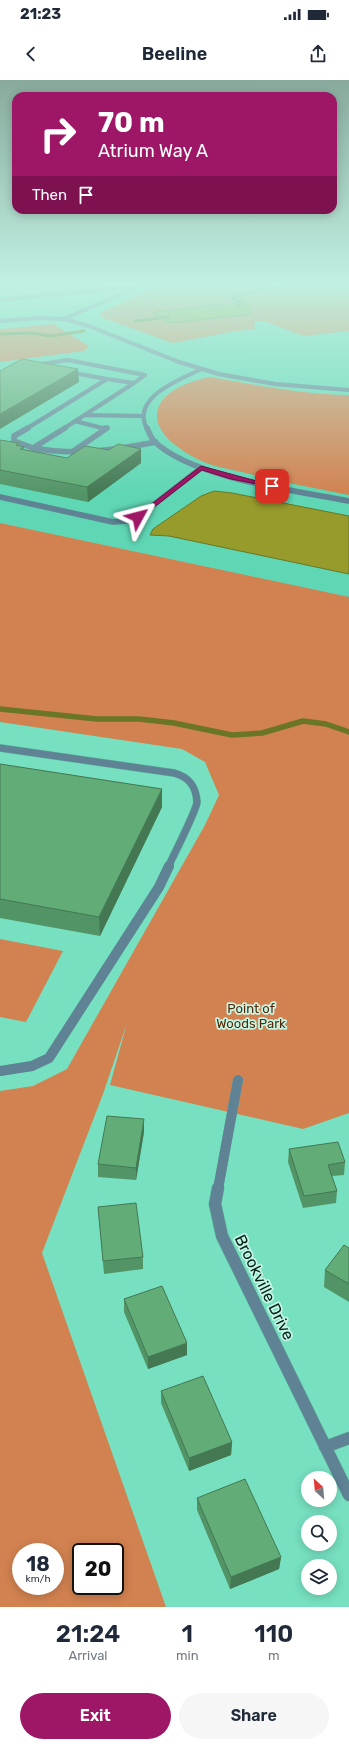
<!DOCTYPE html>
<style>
:root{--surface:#fff;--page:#f6f6f7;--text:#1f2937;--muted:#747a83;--accent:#9e1766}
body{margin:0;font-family:Rubik,sans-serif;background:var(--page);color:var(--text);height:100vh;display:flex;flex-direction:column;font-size:15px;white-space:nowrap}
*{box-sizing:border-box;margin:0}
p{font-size:13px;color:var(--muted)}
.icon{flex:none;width:22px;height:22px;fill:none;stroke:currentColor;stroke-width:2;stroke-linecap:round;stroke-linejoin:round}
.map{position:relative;height:1527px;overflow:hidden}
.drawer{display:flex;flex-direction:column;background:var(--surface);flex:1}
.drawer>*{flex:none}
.guide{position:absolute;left:12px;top:12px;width:325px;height:122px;border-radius:12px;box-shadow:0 2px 10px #0003;background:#9e1766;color:#fff;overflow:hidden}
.needle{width:26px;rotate:334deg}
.fabs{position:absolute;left:301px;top:1391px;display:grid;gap:8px}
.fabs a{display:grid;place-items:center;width:36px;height:36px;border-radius:50%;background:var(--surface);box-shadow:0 2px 10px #0003;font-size:20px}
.speed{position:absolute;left:12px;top:1463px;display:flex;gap:8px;font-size:20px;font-weight:700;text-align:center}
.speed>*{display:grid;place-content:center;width:52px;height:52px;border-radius:50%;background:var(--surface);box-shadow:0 2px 10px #0003;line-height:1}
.speed small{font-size:10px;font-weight:400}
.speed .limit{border:2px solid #111;border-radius:6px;background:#fff;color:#111}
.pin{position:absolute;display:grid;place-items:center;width:34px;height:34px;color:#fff;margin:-17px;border-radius:8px;box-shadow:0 2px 6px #0006}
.me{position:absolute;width:44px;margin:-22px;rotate:52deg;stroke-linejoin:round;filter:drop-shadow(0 0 3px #0008)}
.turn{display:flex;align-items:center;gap:14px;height:84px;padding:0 20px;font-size:18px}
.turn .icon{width:52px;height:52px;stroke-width:2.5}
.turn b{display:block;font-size:28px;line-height:34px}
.then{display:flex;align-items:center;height:38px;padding:0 20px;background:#0003;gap:8px;font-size:15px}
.eta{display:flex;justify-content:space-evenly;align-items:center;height:68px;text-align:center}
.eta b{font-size:24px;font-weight:600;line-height:28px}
.button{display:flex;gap:8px;margin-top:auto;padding:8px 20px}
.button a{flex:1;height:46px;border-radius:24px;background:var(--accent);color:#fff;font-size:16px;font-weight:600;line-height:46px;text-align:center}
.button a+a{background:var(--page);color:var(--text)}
.status{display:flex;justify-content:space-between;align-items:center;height:28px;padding:0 20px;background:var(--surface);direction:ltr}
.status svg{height:11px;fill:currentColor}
header{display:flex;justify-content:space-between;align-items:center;height:52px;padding:0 20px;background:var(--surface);font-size:18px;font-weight:600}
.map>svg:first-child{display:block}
.built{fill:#5fd6b4}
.green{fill:#d28250;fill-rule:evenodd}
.water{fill:#979b2b;stroke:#6a7625}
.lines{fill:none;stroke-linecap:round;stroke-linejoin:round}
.stream-far1{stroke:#6a7625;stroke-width:3}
.stream{stroke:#6a7625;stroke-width:5.5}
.service-far1-casing{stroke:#61bda2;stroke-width:4.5}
.service-casing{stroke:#61bda2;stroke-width:6}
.minor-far3-casing{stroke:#61bda2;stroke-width:4.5}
.minor-far2-casing{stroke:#61bda2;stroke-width:8}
.minor-far1-casing{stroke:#61bda2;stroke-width:10}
.minor-casing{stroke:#61bda2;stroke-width:13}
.service-far1{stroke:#5f8295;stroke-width:4}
.service{stroke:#5f8295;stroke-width:5.5}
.minor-far3{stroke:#5f8295;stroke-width:4}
.minor-far2{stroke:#5f8295;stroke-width:7}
.minor-far1{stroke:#5f8295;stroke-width:10}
.minor{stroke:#5f8295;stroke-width:12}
.wall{fill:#539466}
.shaded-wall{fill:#447853}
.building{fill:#61ac77;stroke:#447853}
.route{fill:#9e1766;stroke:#670f42}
.labels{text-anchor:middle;stroke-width:3.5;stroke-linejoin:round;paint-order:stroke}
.park-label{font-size:13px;fill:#542808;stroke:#c5f6e5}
.near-street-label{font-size:16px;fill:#002017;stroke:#c5f6e5}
</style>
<div class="status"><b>21:23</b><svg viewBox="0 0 49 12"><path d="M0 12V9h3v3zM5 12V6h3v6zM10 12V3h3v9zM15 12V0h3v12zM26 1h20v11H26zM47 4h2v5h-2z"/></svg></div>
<header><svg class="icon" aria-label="back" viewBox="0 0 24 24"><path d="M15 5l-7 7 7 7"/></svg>Beeline<svg class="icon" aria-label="share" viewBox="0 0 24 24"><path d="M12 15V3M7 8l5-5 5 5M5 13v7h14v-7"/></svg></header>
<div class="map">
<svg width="349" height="1527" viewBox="0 0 349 1527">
<rect width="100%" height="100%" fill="#76e0c0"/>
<path class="built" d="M0,202H349V674L0,567Z"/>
<path class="green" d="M165,202H349V251L304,256L264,241H256L254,244L255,249L236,251L173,263L103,238L100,235L102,232ZM244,222L250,229L224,238L168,243L155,234V232Z
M53,244L89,266L84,271L0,282V249Z
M210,297C256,305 302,314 349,315V415C313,408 277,401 242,392C229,389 215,387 204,382C184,373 148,352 159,326C167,309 193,300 210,297Z
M0,443L349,517V1033L303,1049L110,1005L127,943L103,1014L42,1173L166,1527H0V1011L33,1006L67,989L205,745L219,715L205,682L182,669L0,642ZM21,1472H55V1506H21ZM81,1472H115V1506H81Z
M0,859L63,871L26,942L0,937Z"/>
<path class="water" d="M245,222L249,223L248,226L252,228L250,229L253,232L245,235L169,243L155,234L154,232Z
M214,411L232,413L349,436V494L169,456L150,455L153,449L201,416Z"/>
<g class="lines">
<path class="stream-far1" d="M238,227L242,223L232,218L234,216L294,202
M135,241L168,237
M0,254L31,253L51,256L84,251"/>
<path class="stream" d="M0,629L97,639H139L174,643L232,655L262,653L303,641L326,644L349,652"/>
<g class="service-far1-casing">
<path id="service-far1" d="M1,220L117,208L133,209
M63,239L151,202
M35,285L68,280L145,295L134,303
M68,292L107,299
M85,335L143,336
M75,341L106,349
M26,349L107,299L134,303L63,349
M147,349C130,317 180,300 201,289"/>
</g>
<g class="service-casing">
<path id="service" d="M28,348L14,356V361L33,368
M147,348C149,352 151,358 154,361C191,398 298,411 349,421
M33,368C75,376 115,370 156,362
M33,368L65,348
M72,372L107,348H105
M0,417L113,442L127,441L138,437L201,388"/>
</g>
<g class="minor-far3-casing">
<path id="minor-far3" d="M0,241L40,238L64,239L89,246L179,282L219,294L275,304L349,310"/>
</g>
<g class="minor-far2-casing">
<path id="minor-far2" d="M0,668L174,693C189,697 196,706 197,722C197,728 173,777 168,787"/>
</g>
<g class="minor-far1-casing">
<path id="minor-far1" d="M0,991L32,986L49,978L159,807L169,786
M218,1109L238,1000"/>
</g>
<g class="minor-casing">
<path id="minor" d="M218,1108L215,1124L222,1156L349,1415
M325,1367L349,1358"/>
</g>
<use href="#service-far1" class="service-far1"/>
<use href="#service" class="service"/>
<use href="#minor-far3" class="minor-far3"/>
<use href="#minor-far2" class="minor-far2"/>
<use href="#minor-far1" class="minor-far1"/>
<use href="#minor" class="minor"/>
</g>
<path class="wall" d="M0,360L19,363V366L24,367V369L67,378L109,370L141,369V383L88,422L0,404Z
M0,684L162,709V727L100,856L0,838Z
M144,1052L136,1100L98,1097V1084Z
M289,1069L345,1082L344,1095L332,1096L337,1111L336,1123L303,1128L288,1082Z
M98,1127L143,1177V1189L104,1194Z
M349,1168V1222L324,1207L325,1190Z
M124,1219L187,1275L148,1289L124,1232Z
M161,1311L232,1362L231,1375L189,1391L161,1323Z
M197,1418L281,1477L279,1489L230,1509L197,1430Z"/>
<path class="shaded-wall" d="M78,289L79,302L0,349V334Z
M141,369V383L88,422L87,407Z
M162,709V727L100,856L99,837Z
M144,1039V1052L136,1100V1088Z
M187,1263V1275L148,1289V1277Z
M232,1362L231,1375L189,1391V1378Z
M281,1477L279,1489L230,1509L231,1497Z"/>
<path class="building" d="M22,279L78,289L0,334V291Z
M0,360L19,363L16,365L24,367L20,369L67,378L85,366L109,370L118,364L141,369L87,407L0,390Z
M0,684L162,709L99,837L0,819Z
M107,1036L144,1039L136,1088L98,1084Z
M338,1062L345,1082L328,1085L337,1111L304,1116L289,1069Z
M136,1123L143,1177L103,1181L98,1127Z
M344,1165L349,1168V1204L325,1190Z
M162,1206L187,1263L148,1277L124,1219Z
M203,1296L232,1362L189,1378L161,1311Z
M245,1399L281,1477L231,1497L197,1418Z"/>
<linearGradient id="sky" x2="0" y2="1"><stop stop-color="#87aa9c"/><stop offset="0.49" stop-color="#c1f1e3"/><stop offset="1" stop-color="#c1f1e3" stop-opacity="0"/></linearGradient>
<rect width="349" height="415" fill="url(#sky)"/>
<path class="route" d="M201,386L275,406L272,407L231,399L202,390L140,438H136V436Z"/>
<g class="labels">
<g class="park-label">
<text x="251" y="933">Point of<tspan x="251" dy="15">Woods Park</tspan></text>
</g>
<g class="near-street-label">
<text transform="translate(265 1207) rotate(64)" y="6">Brookville Drive</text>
</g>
</g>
</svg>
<div class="fabs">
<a><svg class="needle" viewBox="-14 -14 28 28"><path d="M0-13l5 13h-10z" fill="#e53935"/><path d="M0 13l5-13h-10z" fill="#747a83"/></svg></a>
<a><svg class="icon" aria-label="search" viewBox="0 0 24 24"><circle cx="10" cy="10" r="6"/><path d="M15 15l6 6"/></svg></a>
<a><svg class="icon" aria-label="layers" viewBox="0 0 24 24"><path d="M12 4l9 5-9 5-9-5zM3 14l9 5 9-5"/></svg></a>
</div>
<div class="speed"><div>18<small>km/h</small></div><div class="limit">20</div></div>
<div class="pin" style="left:272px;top:406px;background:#d93025"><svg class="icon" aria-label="arrive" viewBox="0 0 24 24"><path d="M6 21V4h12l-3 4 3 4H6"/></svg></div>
<svg class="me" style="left:138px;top:437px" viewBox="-20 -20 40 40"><path d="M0-17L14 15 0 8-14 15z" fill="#9e1766" stroke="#fff" stroke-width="4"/></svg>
<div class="guide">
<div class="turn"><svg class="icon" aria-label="right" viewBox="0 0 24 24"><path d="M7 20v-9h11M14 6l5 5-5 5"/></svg><div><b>70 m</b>Atrium Way A</div></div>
<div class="then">Then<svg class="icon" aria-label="arrive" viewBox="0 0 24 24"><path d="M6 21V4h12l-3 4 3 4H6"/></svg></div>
</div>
</div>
<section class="drawer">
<div class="eta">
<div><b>21:24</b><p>Arrival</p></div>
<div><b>1</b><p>min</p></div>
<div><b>110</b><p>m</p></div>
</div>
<div class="button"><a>Exit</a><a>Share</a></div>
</section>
